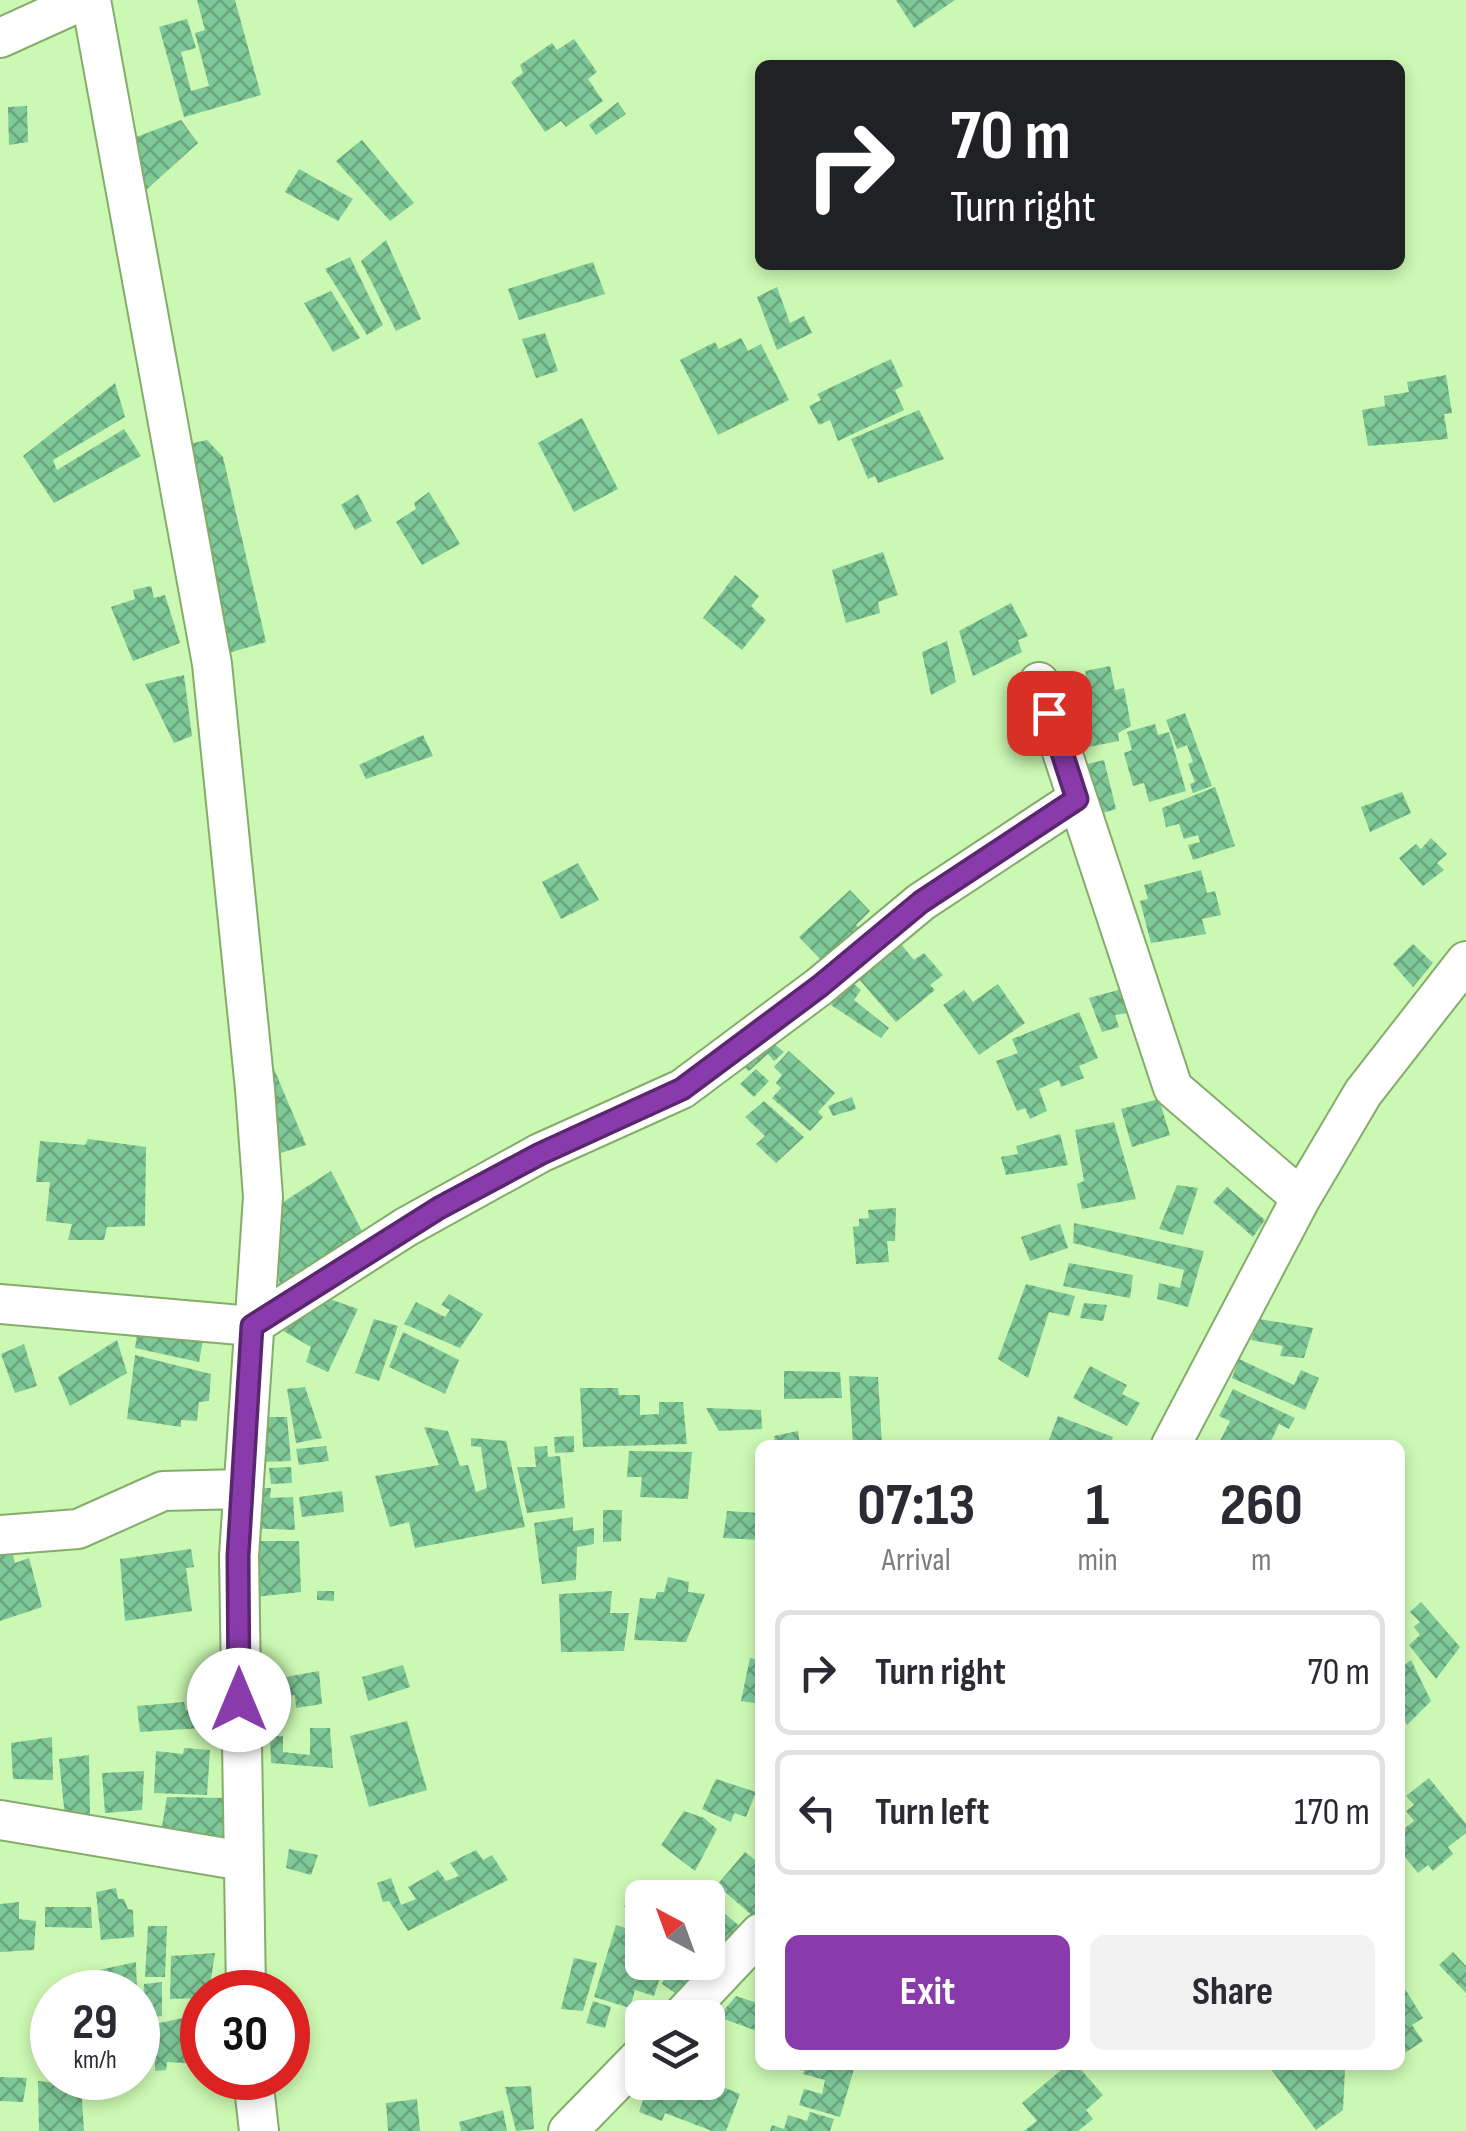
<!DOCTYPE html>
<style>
:root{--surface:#fff;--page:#f2f2f3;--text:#2b2b33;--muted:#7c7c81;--line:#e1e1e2;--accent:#8a3bab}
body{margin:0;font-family:"Sofia Sans Condensed",sans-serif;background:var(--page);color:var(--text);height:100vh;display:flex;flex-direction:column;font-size:38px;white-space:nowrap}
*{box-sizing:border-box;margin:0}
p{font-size:32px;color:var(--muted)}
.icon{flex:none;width:55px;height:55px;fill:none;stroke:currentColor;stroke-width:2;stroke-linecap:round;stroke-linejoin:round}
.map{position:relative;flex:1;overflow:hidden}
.panel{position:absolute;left:755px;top:1440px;width:650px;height:630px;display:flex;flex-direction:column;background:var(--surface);border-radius:15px;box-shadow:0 5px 15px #0003}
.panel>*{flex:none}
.guide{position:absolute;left:755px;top:60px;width:650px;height:210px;border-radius:15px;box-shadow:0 5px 15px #0003;background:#202124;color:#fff;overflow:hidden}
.needle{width:65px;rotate:319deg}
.controls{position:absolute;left:625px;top:1880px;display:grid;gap:20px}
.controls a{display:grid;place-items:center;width:100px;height:100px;border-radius:15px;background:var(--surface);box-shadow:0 5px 15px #0003;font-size:50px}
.speed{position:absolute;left:30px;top:1970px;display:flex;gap:20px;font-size:50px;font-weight:700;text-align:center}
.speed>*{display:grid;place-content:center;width:130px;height:130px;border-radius:50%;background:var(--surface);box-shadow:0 5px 15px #0003;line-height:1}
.speed small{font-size:25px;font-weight:400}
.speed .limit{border:15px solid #d22;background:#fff;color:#111}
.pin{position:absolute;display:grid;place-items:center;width:85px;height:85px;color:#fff;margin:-42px;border-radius:20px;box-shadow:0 5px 15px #0006}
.me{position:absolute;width:110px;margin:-55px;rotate:0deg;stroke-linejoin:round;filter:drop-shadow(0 0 8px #0008)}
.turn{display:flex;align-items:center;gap:35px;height:210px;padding:0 30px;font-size:45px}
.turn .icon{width:130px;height:130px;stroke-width:2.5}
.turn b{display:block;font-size:70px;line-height:85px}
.eta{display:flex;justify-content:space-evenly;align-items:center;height:170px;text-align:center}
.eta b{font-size:60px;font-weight:700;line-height:70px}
.primary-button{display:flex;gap:20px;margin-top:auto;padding:20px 30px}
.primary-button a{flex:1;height:115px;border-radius:15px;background:var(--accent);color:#fff;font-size:40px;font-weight:700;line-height:115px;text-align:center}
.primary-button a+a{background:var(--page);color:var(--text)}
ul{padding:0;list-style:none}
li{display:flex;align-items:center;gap:30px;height:125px;margin:0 20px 15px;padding:0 10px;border:5px solid var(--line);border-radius:15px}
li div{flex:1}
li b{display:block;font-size:38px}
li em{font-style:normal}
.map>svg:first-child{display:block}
.building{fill:url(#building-cross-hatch)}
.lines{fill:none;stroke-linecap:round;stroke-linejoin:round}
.minor-casing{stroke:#84ad6b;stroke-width:42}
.minor{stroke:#fff;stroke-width:38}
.route-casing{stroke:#5a266f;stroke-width:25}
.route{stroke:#8a3bab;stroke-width:18}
</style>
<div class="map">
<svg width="1466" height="2131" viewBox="0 0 1466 2131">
<defs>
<pattern id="building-cross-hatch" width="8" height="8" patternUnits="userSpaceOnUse" patternTransform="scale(2.5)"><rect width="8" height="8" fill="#7fc998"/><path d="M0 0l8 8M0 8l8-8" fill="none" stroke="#68a47c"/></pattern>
</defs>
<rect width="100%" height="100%" fill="#cbf8b2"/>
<path class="building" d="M197,0H235L261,95L184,117L159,27L187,19L196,48L181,52L191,91L209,86L195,33L205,30Z
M896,0H955L914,28Z
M574,39L597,72L588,79L603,101L566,127L561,121L545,132L511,82L523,73L520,65L552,43L557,50Z
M618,102L626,114L596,135L589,125Z
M27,106L28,142L9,145L8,107Z
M181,120L198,143L134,201L126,141Z
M362,140L414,203L390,221L336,161Z
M299,169L353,199L338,221L285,192Z
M386,240L421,319L396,331L361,261Z
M350,257L383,325L367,335L325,269Z
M593,262L605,294L519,320L508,289Z
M777,287L790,323L804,316L812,333L777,350L757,297Z
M331,291L360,338L333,352L304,303Z
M545,333L558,371L536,378L522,339Z
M741,338L748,351L761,344L789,400L718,435L680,360L715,342L719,349Z
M891,359L903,386L895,390L904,410L838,441L830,420L819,425L809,406L821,400L817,394Z
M1446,375L1452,413L1444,414L1448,439L1368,446L1362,410L1385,406L1384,396L1409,392L1407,382Z
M115,383L125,417L53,460L57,470L124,429L141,456L54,503L23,456Z
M919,410L944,459L878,483L875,476L868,479L851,439Z
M582,418L618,489L574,512L538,443Z
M207,440L223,457L266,642L225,654L175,447Z
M429,492L460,544L422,565L396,522L416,509L414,503Z
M358,494L372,521L355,530L341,505Z
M883,552L898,595L878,602L880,613L846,623L832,570Z
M735,575L759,596L751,606L766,620L742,650L703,618Z
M151,586L154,598L165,595L180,643L133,661L111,607L135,599L133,590Z
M1011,603L1028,636L1018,640L1022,652L973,676L959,631Z
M947,641L956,682L931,695L922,652Z
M1110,666L1115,690L1124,688L1131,726L1118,733L1119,741L1083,748L1073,697L1089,694L1085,671Z
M184,675L192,736L174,743L145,684Z
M1185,713L1212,786L1193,793L1190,784L1195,782L1188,764L1193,762L1187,745L1177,749L1166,720Z
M1155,724L1158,735L1169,732L1186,791L1149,802L1144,783L1133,786L1124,753L1132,750L1127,732Z
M423,735L433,756L366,779L359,765Z
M1104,760L1116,809L1096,815L1079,766Z
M1215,787L1235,846L1193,860L1188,845L1200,842L1198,835L1184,839L1179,824L1166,827L1162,808Z
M1402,792L1411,813L1370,832L1361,807Z
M1431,838L1447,854L1437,863L1444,870L1423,886L1399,858L1416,844L1421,849Z
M578,863L599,900L561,919L542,882Z
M1201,870L1207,893L1215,891L1221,915L1202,919L1206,934L1151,943L1140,901L1148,899L1144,885Z
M850,890L870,911L856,925L865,935L828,967L799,937Z
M900,943L914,960L924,953L943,975L930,985L935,990L896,1022L858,978Z
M1413,944L1433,963L1413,987L1393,964Z
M847,978L861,990L854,1000L889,1028L881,1038L831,1005Z
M998,984L1025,1023L979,1055L943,1005L964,990L973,1002Z
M1129,987L1134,1012L1115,1015L1119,1027L1102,1032L1089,998Z
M1079,1012L1098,1058L1079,1066L1084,1078L1061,1087L1059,1080L1039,1089L1047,1111L1030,1119L1025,1108L1017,1111L996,1061L1018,1053L1012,1039Z
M768,1039L784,1052L774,1061L768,1054L749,1071L743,1065Z
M789,1051L835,1093L818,1112L823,1117L810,1131L772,1098L781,1088L776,1083L782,1075L774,1067Z
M274,1069L306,1145L268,1157L257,1073Z
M756,1069L769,1081L754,1097L740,1084Z
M852,1097L856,1109L833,1116L828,1106Z
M1159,1099L1170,1135L1132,1147L1121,1109Z
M764,1101L804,1137L776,1163L756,1144L765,1136L745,1117Z
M1114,1122L1136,1199L1082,1209L1077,1184L1084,1181L1075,1130Z
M1060,1134L1068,1165L1006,1175L1001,1157L1018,1154L1016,1146Z
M88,1139L146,1147L145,1226L107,1227L104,1240H68L72,1224L46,1221L50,1182H36L40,1141L85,1145Z
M331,1171L365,1237L280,1291L274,1208Z
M1177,1185L1198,1188L1183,1235L1159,1229Z
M1227,1187L1265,1220L1253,1237L1213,1202Z
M896,1208L895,1241H887L889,1262L856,1264L853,1227L859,1226V1219L869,1218L868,1210Z
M1074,1223L1204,1251L1188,1307L1157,1299L1159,1283L1180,1288L1184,1270L1073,1243Z
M1060,1224L1068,1248L1030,1261L1021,1237Z
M1069,1263L1133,1275L1130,1298L1063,1286Z
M1026,1284L1075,1296L1069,1316L1049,1312L1028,1378L998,1359Z
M449,1294L483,1314L460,1348L404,1324L416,1302L445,1317L450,1310L441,1305Z
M318,1295L358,1309L328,1372L306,1362L311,1347L280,1329Z
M1084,1303L1107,1305L1103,1321L1080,1318Z
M374,1319L398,1326L379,1381L355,1373Z
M1259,1319L1313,1328L1304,1358L1280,1356L1283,1346L1251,1340Z
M138,1329L203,1340L199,1362L135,1348Z
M403,1332L459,1360L445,1394L389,1367Z
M117,1340L127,1373L70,1406L58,1377Z
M24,1344L37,1386L15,1393L1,1354Z
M135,1355L211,1374L209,1401L199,1402L197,1421L181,1420V1427L127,1419Z
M1239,1359L1294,1385L1301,1370L1319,1378L1305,1410L1232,1378Z
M1090,1366L1127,1385L1122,1394L1140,1403L1127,1426L1073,1398Z
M784,1371L840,1372L842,1398L784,1399Z
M849,1376L878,1377L882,1445H853Z
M305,1387L322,1438L296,1443L287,1389Z
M580,1388H618L619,1395H640V1415L659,1414V1402H683L687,1444L583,1447Z
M1233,1389L1295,1418L1289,1429L1279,1424L1269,1445H1218L1230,1421L1219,1416Z
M706,1408L761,1410L762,1429L719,1431Z
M1058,1416L1113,1437L1110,1445H1047Z
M257,1417H287L291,1461L257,1462Z
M424,1427L448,1431L460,1466L468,1465L476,1492L487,1488L481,1447L471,1446V1438L506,1441L525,1527L415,1548L409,1522L390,1527L375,1476L439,1465Z
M798,1431L800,1445H775L774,1436Z
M574,1436V1452L555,1453L554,1437Z
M326,1446L329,1461L299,1465L296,1449Z
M547,1446L548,1457L560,1456L565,1508L527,1513L517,1467H536L534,1447Z
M629,1451L692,1452L688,1499L640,1497L642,1477H627Z
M291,1467L292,1483L271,1484L269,1468Z
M252,1488H271L270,1498L293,1497L295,1530L249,1528Z
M342,1491L344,1512L302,1517L299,1497Z
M603,1510H622L621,1541L603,1542Z
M727,1511L760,1513V1540L723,1538Z
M573,1517V1531L594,1528V1544L577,1547L576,1580L542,1584L534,1523Z
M253,1541H299L301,1592L255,1597Z
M10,1543L15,1563L29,1558L42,1607L0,1621V1547Z
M191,1549L194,1567L186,1568L192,1611L125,1621L120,1559Z
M668,1577L689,1582L688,1592L705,1594L686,1642L634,1640L640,1598L655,1599L657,1592H664Z
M317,1591H334V1601L317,1600Z
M612,1591L610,1613H629L624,1651L561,1652L559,1594Z
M1421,1602L1460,1647L1436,1679L1409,1645L1420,1635L1414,1627L1420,1622L1410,1612Z
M750,1658L760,1660V1704L741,1701Z
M1411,1660L1431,1701L1407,1725L1400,1714V1668Z
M403,1665L410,1687L368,1701L362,1677Z
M319,1671L322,1704L296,1708L295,1695L264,1700L265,1709L244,1712L241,1685Z
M184,1702L186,1710L201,1709L202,1728L140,1732L137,1706Z
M407,1721L427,1790L369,1807L350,1736Z
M310,1728H330L333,1768L271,1763L270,1736H283V1752L310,1755Z
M52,1737L53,1780L13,1779L11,1743Z
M184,1748L210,1750L207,1795L154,1793L156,1751L183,1754Z
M89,1755L90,1814L65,1817L59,1759Z
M144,1771L142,1810L105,1813L102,1773Z
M1429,1778L1466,1824V1833L1448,1847L1453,1854L1433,1871L1428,1865L1418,1873L1400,1851L1406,1846L1400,1832L1414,1821L1406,1811L1414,1805L1406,1796Z
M716,1779L756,1792L746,1817L734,1813L731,1822L702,1809Z
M167,1797L223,1798L226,1855L160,1838Z
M684,1811L704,1818L717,1829L695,1871L661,1845Z
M289,1849L318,1855L311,1875L286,1868Z
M476,1850L483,1860L492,1855L508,1880L408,1931L389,1901L383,1902L377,1883L391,1878L401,1905L416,1899L408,1887L438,1870L446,1881L459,1876L450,1863Z
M745,1852L760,1864V1912L755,1918L717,1885Z
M116,1888L118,1899H124L128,1909L133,1910L134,1937L101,1940L96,1892Z
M633,1889L654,1897L642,1898V1913L624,1907Z
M19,1902V1919L36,1921L34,1950L0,1952V1904Z
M45,1907H91L92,1928L45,1927Z
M718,1908L742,1928L724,1950L717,1943L708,1954V1919Z
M616,1925L642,1933V1962H665L654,1996L635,1990L630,2008L594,1997Z
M148,1926H167L165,1977H145Z
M1453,1952L1466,1966V1993L1439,1965Z
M215,1953L209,1992H202V1998L170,1999L171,1956Z
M574,1958L597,1963L583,2011L561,2009Z
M136,1962L137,1992H92L90,1972Z
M672,1962H708L678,1995L662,1984Z
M1400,1981L1423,2018L1412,2025L1423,2041L1400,2056Z
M162,1982V2016L143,2018L144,1984Z
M736,1996L760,2004V2032L718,2017Z
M593,2001L611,2007L605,2028L586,2023Z
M197,2015L202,2022V2064L167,2062L166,2070L155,2071V2024Z
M806,2065L854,2069L840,2117L799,2105L804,2089L822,2094L825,2080L803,2074Z
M1067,2065H1077L1103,2095L1086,2110L1093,2119L1078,2131H1024L1037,2121L1022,2103Z
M1268,2065L1345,2069L1343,2110L1316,2130Z
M0,2077L27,2078L23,2102L0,2101Z
M38,2081L81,2085L84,2131H39Z
M708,2081L740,2094L726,2131H712L665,2113L662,2121L639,2112L648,2086L686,2082L697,2087Z
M531,2086L534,2129L516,2131L505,2087Z
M417,2099L420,2131H388L386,2103Z
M503,2110L507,2131H461L459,2122Z
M810,2112L834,2119L830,2131H770L772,2125L784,2129L788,2115L807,2121Z"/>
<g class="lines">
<g class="minor-casing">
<path id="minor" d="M91,0L212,664L255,1089L263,1197L239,1556L246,1992
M0,38L84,0
M1039,682L1173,1088L1301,1198
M0,1304L252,1326L406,1227L540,1153L682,1089L820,986L921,902L1077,799
M1171,1445L1301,1198L1363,1093L1466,961
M0,1535L78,1529L163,1491L242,1489
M0,1820L243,1861
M680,2018L760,1933
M253,2078L259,2131
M568,2131L642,2055"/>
</g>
<use href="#minor" class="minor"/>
</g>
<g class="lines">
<g class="route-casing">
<path id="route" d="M239,1700L238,1556L252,1326L439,1208L540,1154L682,1089L820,986L921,902L1077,799L1049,713"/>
</g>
<use href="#route" class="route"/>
</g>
</svg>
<div class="controls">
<a><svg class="needle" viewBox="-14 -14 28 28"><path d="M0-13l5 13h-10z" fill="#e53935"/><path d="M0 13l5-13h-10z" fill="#7c7c81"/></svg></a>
<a><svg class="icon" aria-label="layers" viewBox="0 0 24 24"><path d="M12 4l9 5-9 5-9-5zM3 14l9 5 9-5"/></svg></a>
</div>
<div class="speed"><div>29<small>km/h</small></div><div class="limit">30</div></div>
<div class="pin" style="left:1049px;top:713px;background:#d93025"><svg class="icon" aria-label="arrive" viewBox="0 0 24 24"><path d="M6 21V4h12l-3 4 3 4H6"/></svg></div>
<svg class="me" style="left:239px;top:1700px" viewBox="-20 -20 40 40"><circle r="19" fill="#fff"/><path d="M0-13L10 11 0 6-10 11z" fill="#8a3bab"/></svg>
<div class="guide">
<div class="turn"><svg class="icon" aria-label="right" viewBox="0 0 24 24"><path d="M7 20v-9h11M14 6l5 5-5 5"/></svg><div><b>70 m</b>Turn right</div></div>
</div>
<section class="panel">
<div class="eta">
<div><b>07:13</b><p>Arrival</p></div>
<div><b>1</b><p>min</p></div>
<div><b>260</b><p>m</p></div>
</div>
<ul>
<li><svg class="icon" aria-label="right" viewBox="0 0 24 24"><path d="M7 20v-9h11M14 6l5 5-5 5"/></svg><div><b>Turn right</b></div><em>70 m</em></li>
<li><svg class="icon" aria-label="left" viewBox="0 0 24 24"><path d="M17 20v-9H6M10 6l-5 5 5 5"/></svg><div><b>Turn left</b></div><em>170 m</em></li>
</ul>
<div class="primary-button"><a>Exit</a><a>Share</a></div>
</section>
</div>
